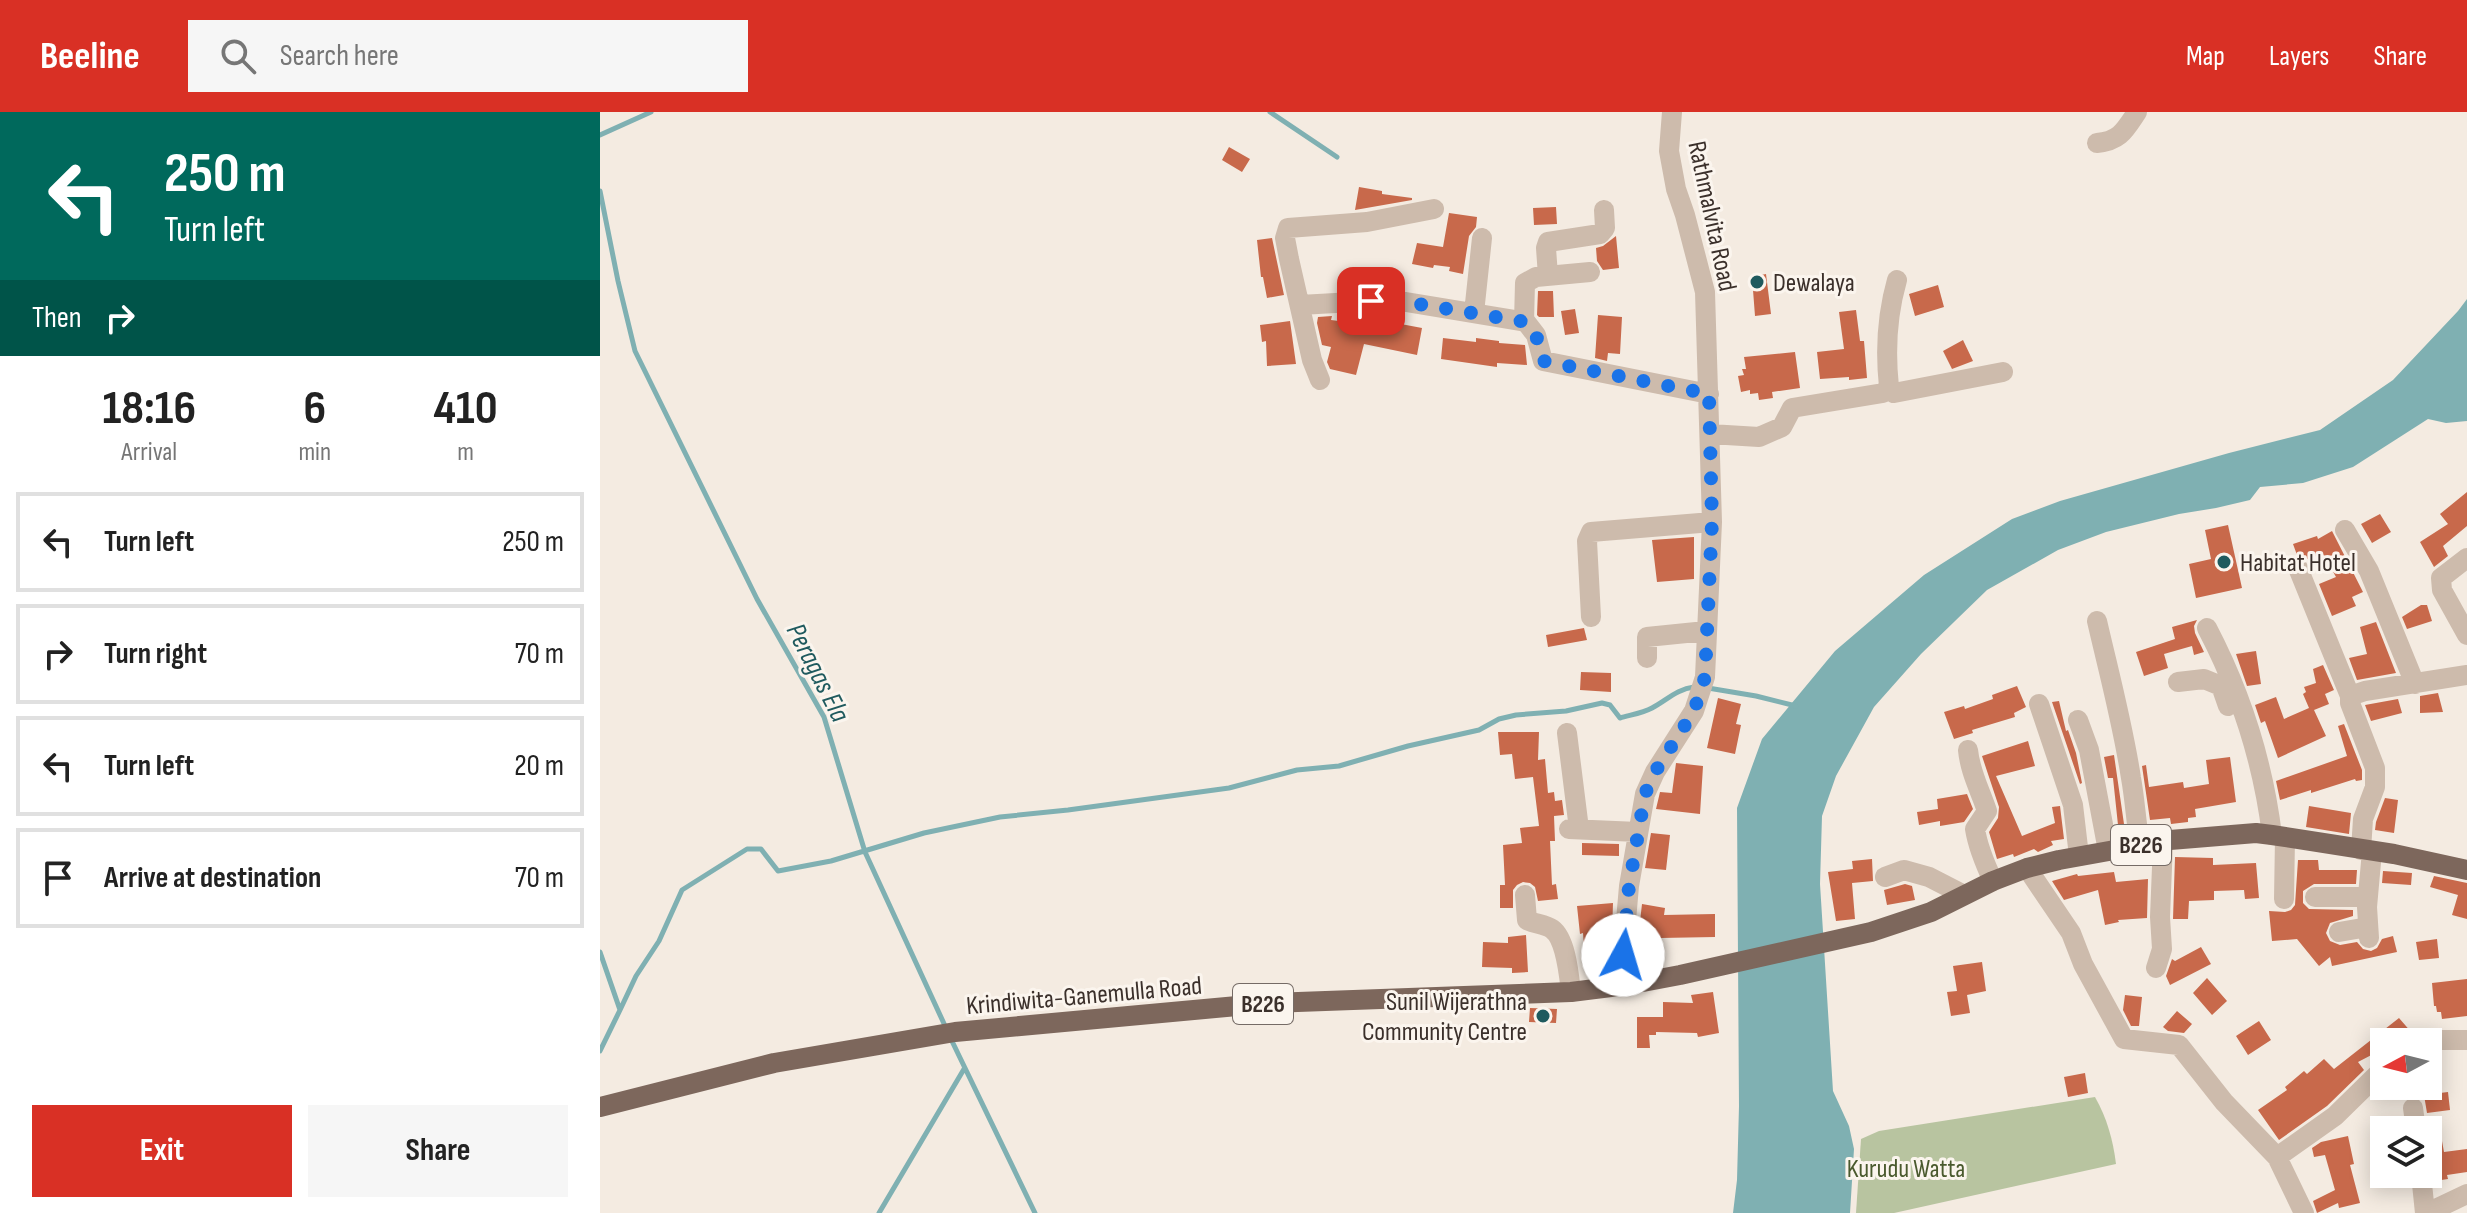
<!DOCTYPE html>
<style>
:root{--surface:#fff;--page:#f6f6f6;--text:#222;--muted:#767676;--line:#e0e0e0;--accent:#d93025}
body{margin:0;font-family:"Sofia Sans Condensed",sans-serif;background:var(--page);color:var(--text);height:100vh;display:flex;flex-direction:column;font-size:30px;white-space:nowrap}
*{box-sizing:border-box;margin:0}
p{font-size:26px;color:var(--muted)}
.icon{flex:none;width:44px;height:44px;fill:none;stroke:currentColor;stroke-width:2;stroke-linecap:round;stroke-linejoin:round}
.map{position:relative;flex:1;overflow:hidden}
.sheet{display:flex;flex-direction:column;background:var(--surface);width:600px}
.sheet>*{flex:none}
.top-card{background:#00695c;color:#fff;overflow:hidden}
.needle{width:52px;rotate:263deg}
.buttons{position:absolute;left:1770px;top:916px;display:grid;gap:16px}
.buttons a{display:grid;place-items:center;width:72px;height:72px;border-radius:0px;background:var(--surface);box-shadow:0 4px 20px #0003;font-size:40px}
.pin{position:absolute;display:grid;place-items:center;width:68px;height:68px;color:#fff;margin:-34px;border-radius:16px;box-shadow:0 4px 12px #0006}
.me{position:absolute;width:88px;margin:-44px;rotate:6deg;stroke-linejoin:round;filter:drop-shadow(0 0 6px #0008)}
.turn{display:flex;align-items:center;gap:28px;height:168px;padding:0 32px;font-size:36px}
.turn .icon{width:104px;height:104px;stroke-width:2.5}
.turn b{display:block;font-size:56px;line-height:68px}
.then{display:flex;align-items:center;height:76px;padding:0 32px;background:#0003;gap:16px;font-size:30px}
.eta{display:flex;justify-content:space-evenly;align-items:center;height:136px;text-align:center}
.eta b{font-size:48px;font-weight:700;line-height:56px}
.button{display:flex;gap:16px;margin-top:auto;padding:16px 32px}
.button a{flex:1;height:92px;border-radius:0px;background:var(--accent);color:#fff;font-size:32px;font-weight:700;line-height:92px;text-align:center}
.button a+a{background:var(--page);color:var(--text)}
ul{padding:0;list-style:none}
li{display:flex;align-items:center;gap:24px;height:100px;margin:0 16px 12px;padding:0 16px;border:4px solid var(--line);border-radius:0px}
li div{flex:1}
li b{display:block;font-size:30px}
li em{font-style:normal}
header{display:flex;align-items:center;gap:48px;box-sizing:border-box;height:112px;padding:0 40px;background:var(--accent);color:#fff}
header strong{font-size:38px}
nav{display:flex;gap:44px;margin-inline-start:auto;font-size:28px}
.search{width:560px;height:72px;background:var(--page);display:flex;align-items:center;gap:20px;box-sizing:border-box;padding:0 28px;border-radius:0px;color:var(--muted);font-size:30px}
main{display:flex;flex:1;min-height:0}
.map>svg:first-child{display:block}
.green{fill:#b8c4a0}
.water{fill:#7fb0b2}
.lines{fill:none;stroke-linecap:round;stroke-linejoin:round}
.stream{stroke:#7fb0b2;stroke-width:5}
.building{fill:#c8694b}
.minor{stroke:#cdbbac;stroke-width:20}
.major{stroke:#7d675c;stroke-width:20}
.route{stroke:#1a73e8;stroke-width:14;stroke-dasharray:0 25.2}
.poi-dot{fill:#1f5a5e;stroke:#fbf5ee;stroke-width:3}
.labels{text-anchor:middle;stroke-width:6;stroke-linejoin:round;paint-order:stroke}
.shield{fill:#fbf5ee;stroke:#756b66;stroke-width:2}
.shield-label{font-size:24px;font-weight:bold;fill:#3b302b}
.street-label{font-size:26px;fill:#3b302b;stroke:#fbf5ee}
.poi-label{font-size:26px;fill:#3b302b;stroke:#fbf5ee;text-anchor:start}
.park-label{font-size:26px;fill:#4a5a2e;stroke:#fbf5ee}
.water-label{font-size:28px;font-style:italic;fill:#1f5a5e;stroke:#fbf5ee}
</style>
<header>
<strong>Beeline</strong>
<div class="search"><svg class="icon" aria-label="search" viewBox="0 0 24 24"><circle cx="10" cy="10" r="6"/><path d="M15 15l6 6"/></svg>Search here</div>
<nav><a>Map</a><a>Layers</a><a>Share</a></nav>
</header>
<main>
<section class="sheet">
<div class="top-card">
<div class="turn"><svg class="icon" aria-label="left" viewBox="0 0 24 24"><path d="M17 20v-9H6M10 6l-5 5 5 5"/></svg><div><b>250 m</b>Turn left</div></div>
<div class="then">Then<svg class="icon" aria-label="right" viewBox="0 0 24 24"><path d="M7 20v-9h11M14 6l5 5-5 5"/></svg></div>
</div>
<div class="eta">
<div><b>18:16</b><p>Arrival</p></div>
<div><b>6</b><p>min</p></div>
<div><b>410</b><p>m</p></div>
</div>
<ul>
<li><svg class="icon" aria-label="left" viewBox="0 0 24 24"><path d="M17 20v-9H6M10 6l-5 5 5 5"/></svg><div><b>Turn left</b></div><em>250 m</em></li>
<li><svg class="icon" aria-label="right" viewBox="0 0 24 24"><path d="M7 20v-9h11M14 6l5 5-5 5"/></svg><div><b>Turn right</b></div><em>70 m</em></li>
<li><svg class="icon" aria-label="left" viewBox="0 0 24 24"><path d="M17 20v-9H6M10 6l-5 5 5 5"/></svg><div><b>Turn left</b></div><em>20 m</em></li>
<li><svg class="icon" aria-label="arrive" viewBox="0 0 24 24"><path d="M6 21V4h12l-3 4 3 4H6"/></svg><div><b>Arrive at destination</b></div><em>70 m</em></li>
</ul>
<div class="button"><a>Exit</a><a>Share</a></div>
</section>
<div class="map">
<svg width="1867" height="1101" viewBox="0 0 1867 1101">
<rect width="100%" height="100%" fill="#f4ebe1"/>
<path class="green" d="M1495,985C1507,1006 1513,1028 1516,1052L1294,1101H1256L1261,1027L1279,1019Z"/>
<path class="water" d="M1867,187V309L1846,311L1828,307L1753,355L1703,371L1660,375L1650,388L1616,396L1579,402L1506,420L1458,438L1387,478L1321,542L1274,595L1236,664L1222,704L1220,772L1233,979L1249,1014L1254,1037L1250,1101H1133L1137,1068L1139,994L1137,696L1162,627L1235,539L1324,463L1412,407L1460,389L1629,341L1720,318L1793,268L1858,199Z"/>
<g class="lines">
<path class="stream" d="M670,0L737,45
M0,23L51,0
M0,79L18,169L35,239L157,487L224,605L265,740L346,916
M1108,576L1156,584L1196,594
M0,840L20,898L0,939
M20,898L36,864L59,829L82,778L147,737H161L178,759L231,749L324,721L400,705L468,698L629,676L697,658L739,654L808,634L879,618L899,607L916,603L966,599L1002,591L1010,593L1020,606C1030,603 1043,601 1052,596C1067,588 1077,577 1094,575
M350,925L435,1101
M279,1101L364,957"/>
</g>
<path class="building" d="M629,35L650,47L642,60L622,48Z
M759,75L782,79V82L812,86V88L755,98Z
M956,95L957,112L934,113L933,96Z
M849,101L877,105L876,115L869,124L863,162L849,159L850,155L834,153L833,156L812,152L817,131L843,135Z
M1016,124L1019,156L1003,158L997,149L996,136L1003,134Z
M672,126L684,183L667,186L663,165H661L657,128Z
M1166,162L1171,202L1155,204L1152,165Z
M1338,173L1344,195L1315,204L1309,182Z
M938,179H953L954,205H939L937,203Z
M975,197L979,221L965,223L961,199Z
M1256,198L1260,229H1264L1267,266L1249,268V265L1220,267L1217,240L1244,237L1239,200Z
M998,203L1022,205L1020,242L1008,241L1007,249L995,246Z
M732,204L731,208L784,215L785,209L822,216L817,243L764,232L756,263L730,257L727,250L731,235L722,233L717,211L718,205Z
M690,209L696,252L667,254L666,229L662,230L660,213Z
M843,226L876,230V226L899,229V231L925,233L927,253L897,251V255L841,247Z
M1363,228L1373,249L1352,257L1343,239Z
M1195,240L1200,276L1172,280L1173,286L1159,288L1158,281L1150,282V278L1141,280L1138,264L1144,263L1142,257H1146L1144,245Z
M1867,380V414L1843,434L1848,444L1834,455L1820,430L1848,412L1840,402Z
M1780,402L1791,420L1772,431L1761,412Z
M1628,413L1642,476L1596,486L1589,452L1611,447L1605,418Z
M1732,419L1763,480L1752,485L1756,494L1732,504L1719,472L1736,465L1723,442L1707,447L1697,443L1693,432L1717,424L1718,427Z
M1094,425V467L1057,470L1052,428Z
M1821,493H1827L1832,509L1807,517L1802,505Z
M1597,508L1594,514L1595,521L1604,540L1594,543L1592,534L1564,542L1568,556L1544,564L1536,540L1575,527L1572,515Z
M1776,510L1796,561L1757,568L1749,546L1767,542L1760,515Z
M984,516L987,528L948,535L946,523Z
M1656,539L1661,572L1647,574L1636,542Z
M1723,553L1734,578L1725,582L1729,592L1714,598L1726,624L1678,646L1665,609L1661,611L1655,593L1676,585L1684,607L1709,596L1703,582L1706,580L1704,575L1716,571L1713,557Z
M981,560L1011,561V580L980,578Z
M1417,574L1426,595L1414,601L1415,605L1372,618L1373,621L1354,627L1344,600L1364,594L1365,597L1393,587L1392,583Z
M1838,581L1843,600L1820,601V584Z
M1118,586L1141,592L1136,612L1141,613L1135,642L1107,636Z
M1798,587L1802,601L1771,609L1765,593Z
M1459,589L1466,619L1468,618L1476,641L1482,671L1480,672L1452,590Z
M1744,612L1762,658V668L1756,669L1755,667L1711,681V678L1680,688L1676,669L1747,644L1738,614Z
M898,620H939L938,648L945,647L948,681L954,680L955,689L962,688L964,703L954,704L955,729H950L952,773L956,772L958,787L938,789L935,775L930,771L923,770L917,773L913,778V796H900V773H905L903,733L922,731L920,716L939,714L933,665L915,667L912,642L900,643Z
M1428,629L1435,654L1396,664L1422,724L1455,711L1452,695L1460,694L1464,727L1451,729L1453,733L1438,740L1434,737L1414,745L1413,742L1397,747L1389,720L1398,706L1399,695L1382,644Z
M1514,643L1524,712L1518,713L1513,666H1508L1504,645Z
M1630,645L1636,690L1595,697L1596,705L1588,706V710L1571,712L1570,706L1550,708L1542,654L1546,653L1549,675L1583,670L1584,676L1609,672L1606,648Z
M1076,651L1103,654L1100,702L1056,697L1060,680L1072,681Z
M1367,682L1373,697L1364,710L1340,714V709L1319,713L1317,700L1338,697L1337,687Z
M1785,686L1798,688L1794,721L1775,718L1776,710Z
M1709,694L1751,701L1749,722L1706,715Z
M1051,721L1070,723L1066,758L1045,756Z
M982,731L1019,732V744L982,743Z
M1575,745L1613,746V753L1656,751L1659,786L1645,787L1644,778L1614,779V788L1589,789L1588,807H1573Z
M1272,747L1273,769L1252,771L1255,807L1236,809L1228,760L1253,757L1252,749Z
M1698,748H1718L1719,758H1757L1756,772H1714L1703,779V791L1709,797L1753,798V804L1730,811L1726,821L1730,829L1740,833L1757,830L1763,837L1771,839L1777,836L1782,827L1793,824L1797,840L1732,854L1730,845L1719,854L1697,827L1672,829L1669,799L1685,800L1691,798L1695,793Z
M1783,759L1812,761L1811,773L1782,771Z
M1514,760L1516,770L1548,767L1547,806L1518,808L1519,810L1505,813L1498,778L1464,788L1452,769L1477,762L1478,764Z
M1834,764L1867,771V807L1852,803L1858,783L1830,775Z
M1305,772L1312,774L1315,788L1287,793L1284,778Z
M1013,791L1012,821L1009,822L1010,861H986L983,821L980,822L977,794Z
M1042,792L1065,796L1064,803L1115,802V825L1060,826L1058,839L1037,836Z
M926,823L928,860L912,861V856L882,855L883,830L908,831V825Z
M1837,827L1839,846L1819,848L1816,830Z
M1601,835L1611,852L1570,873L1566,864L1572,847L1575,849Z
M1382,850L1386,879L1367,883L1370,901L1351,904L1347,880L1357,879L1353,854Z
M1607,866L1627,889L1612,903L1593,881Z
M1867,867V904L1842,907L1841,900H1837L1836,894H1834L1832,871Z
M1113,880L1119,921L1098,925L1097,921L1056,920V923H1049L1050,936H1037V905H1063V890L1093,891L1091,883Z
M1525,883L1542,885L1539,914H1531L1523,898Z
M930,896L957,897L956,911L929,910Z
M1577,899L1592,912L1584,921L1568,919L1563,915Z
M1799,906L1812,921L1803,930H1777L1781,938L1758,950L1764,958L1727,994L1679,1028L1658,998L1687,978L1685,975L1704,959L1707,962L1724,947L1734,957Z
M1659,909L1671,928L1648,943L1636,924Z
M1485,961L1488,981L1468,985L1464,965Z
M1848,980L1850,998L1827,1001L1824,983Z
M1748,1024L1754,1052L1750,1053L1760,1091L1739,1096L1738,1091L1717,1101L1713,1089L1735,1078L1725,1043L1714,1045L1712,1036L1721,1030Z
M1842,1029L1844,1040L1867,1037V1060L1847,1063L1848,1067L1835,1069L1832,1055L1828,1051V1031Z"/>
<g class="lines">
<path class="minor" d="M1497,31C1520,29 1525,18 1537,0
M948,164L946,136L948,130L1000,122L1005,116L1004,98
M700,193L771,189L806,190L926,210L936,223L943,249L1109,282
M874,201L882,126
M924,210L925,171L936,165L990,160
M720,268L712,248L689,147L685,126L688,116L767,110L834,97
M1289,275L1294,281L1403,260
M1289,275C1285,238 1287,203 1297,168
M1110,322L1159,325L1182,315L1192,296L1283,281L1289,275
M1745,418L1769,459L1815,572
M1867,446L1841,466L1842,478L1867,523
M1698,456L1750,584
M991,505L987,429L991,420L1112,410
M1497,509C1509,561 1523,613 1531,666C1535,688 1536,710 1540,733
M1607,516C1641,581 1663,650 1672,723
M1047,546V525L1106,519
M1578,570L1604,567L1621,574L1628,594
M1439,592L1473,693L1479,744
M1478,608L1489,638L1508,739
M967,621L979,717
M1368,638C1370,660 1380,678 1387,699L1375,717C1378,736 1385,752 1393,769
M969,717L1038,720
M1761,738L1763,707L1775,675V656L1750,591V584L1765,579L1867,563
M1427,756L1471,821L1483,852L1524,927L1579,933L1624,990L1677,1045L1704,1101
M1285,765L1304,758L1329,765L1364,783
M925,783L927,808C934,812 945,812 952,817C966,827 969,863 971,880
M1715,785H1768
M1684,787L1685,726
M1739,820L1768,815
M1769,826L1767,795L1772,739
M1556,856L1562,837L1560,805L1563,730
M1027,873L1023,843L1029,774L1045,682L1055,660L1094,599L1105,565L1112,410L1105,180L1085,103L1076,77L1069,39L1072,0
M1825,930L1833,928H1867
M1813,996L1816,1018
M1677,1045L1735,1004L1784,956
M1821,1062L1825,1101
M1827,1101L1867,1082"/>
<path class="major" d="M0,995L174,951L355,920L670,891L971,880L1027,873L1080,863L1271,820L1331,800L1393,769L1427,756L1459,748L1570,728L1656,721L1672,723L1794,742L1867,758"/>
</g>
<g class="lines">
<path class="route" d="M771,189L806,190L926,210L936,223L943,249L1109,282L1112,410L1105,565L1094,599L1055,660L1045,682L1029,774L1023,843"/>
</g>
<g class="poi-dot">
<circle cx="1157" cy="170" r="8"/>
<circle cx="1624" cy="450" r="8"/>
<circle cx="943" cy="904" r="8"/>
</g>
<g class="labels">
<g class="shield">
<rect x="1511" y="713" width="60" height="40" rx="6"/>
<rect x="633" y="872" width="60" height="40" rx="6"/>
</g>
<g class="shield-label">
<text x="1541" y="741">B226</text>
<text x="663" y="900">B226</text>
</g>
<g class="street-label">
<text transform="translate(1113 104) rotate(78)" y="9">Rathmalvita Road</text>
<text transform="translate(484 883) rotate(-5)" y="9">Krindiwita-Ganemulla Road</text>
</g>
<g class="poi-label">
<text x="1173" y="179">Dewalaya</text>
<text x="1640" y="459">Habitat Hotel</text>
<text x="927" y="898" text-anchor="end">Sunil Wijerathna<tspan x="927" dy="30">Community Centre</tspan></text>
</g>
<g class="park-label">
<text x="1306" y="1065">Kurudu Watta</text>
</g>
<g class="water-label">
<text transform="translate(219 560) rotate(63)" y="10">Peragas Ela</text>
</g>
</g>
</svg>
<div class="buttons">
<a><svg class="needle" viewBox="-14 -14 28 28"><path d="M0-13l5 13h-10z" fill="#e53935"/><path d="M0 13l5-13h-10z" fill="#767676"/></svg></a>
<a><svg class="icon" aria-label="layers" viewBox="0 0 24 24"><path d="M12 4l9 5-9 5-9-5zM3 14l9 5 9-5"/></svg></a>
</div>
<div class="pin" style="left:771px;top:189px;background:#d93025"><svg class="icon" aria-label="arrive" viewBox="0 0 24 24"><path d="M6 21V4h12l-3 4 3 4H6"/></svg></div>
<svg class="me" style="left:1023px;top:843px" viewBox="-20 -20 40 40"><circle r="19" fill="#fff"/><path d="M0-13L10 11 0 6-10 11z" fill="#1a73e8"/></svg>
</div>
</main>
